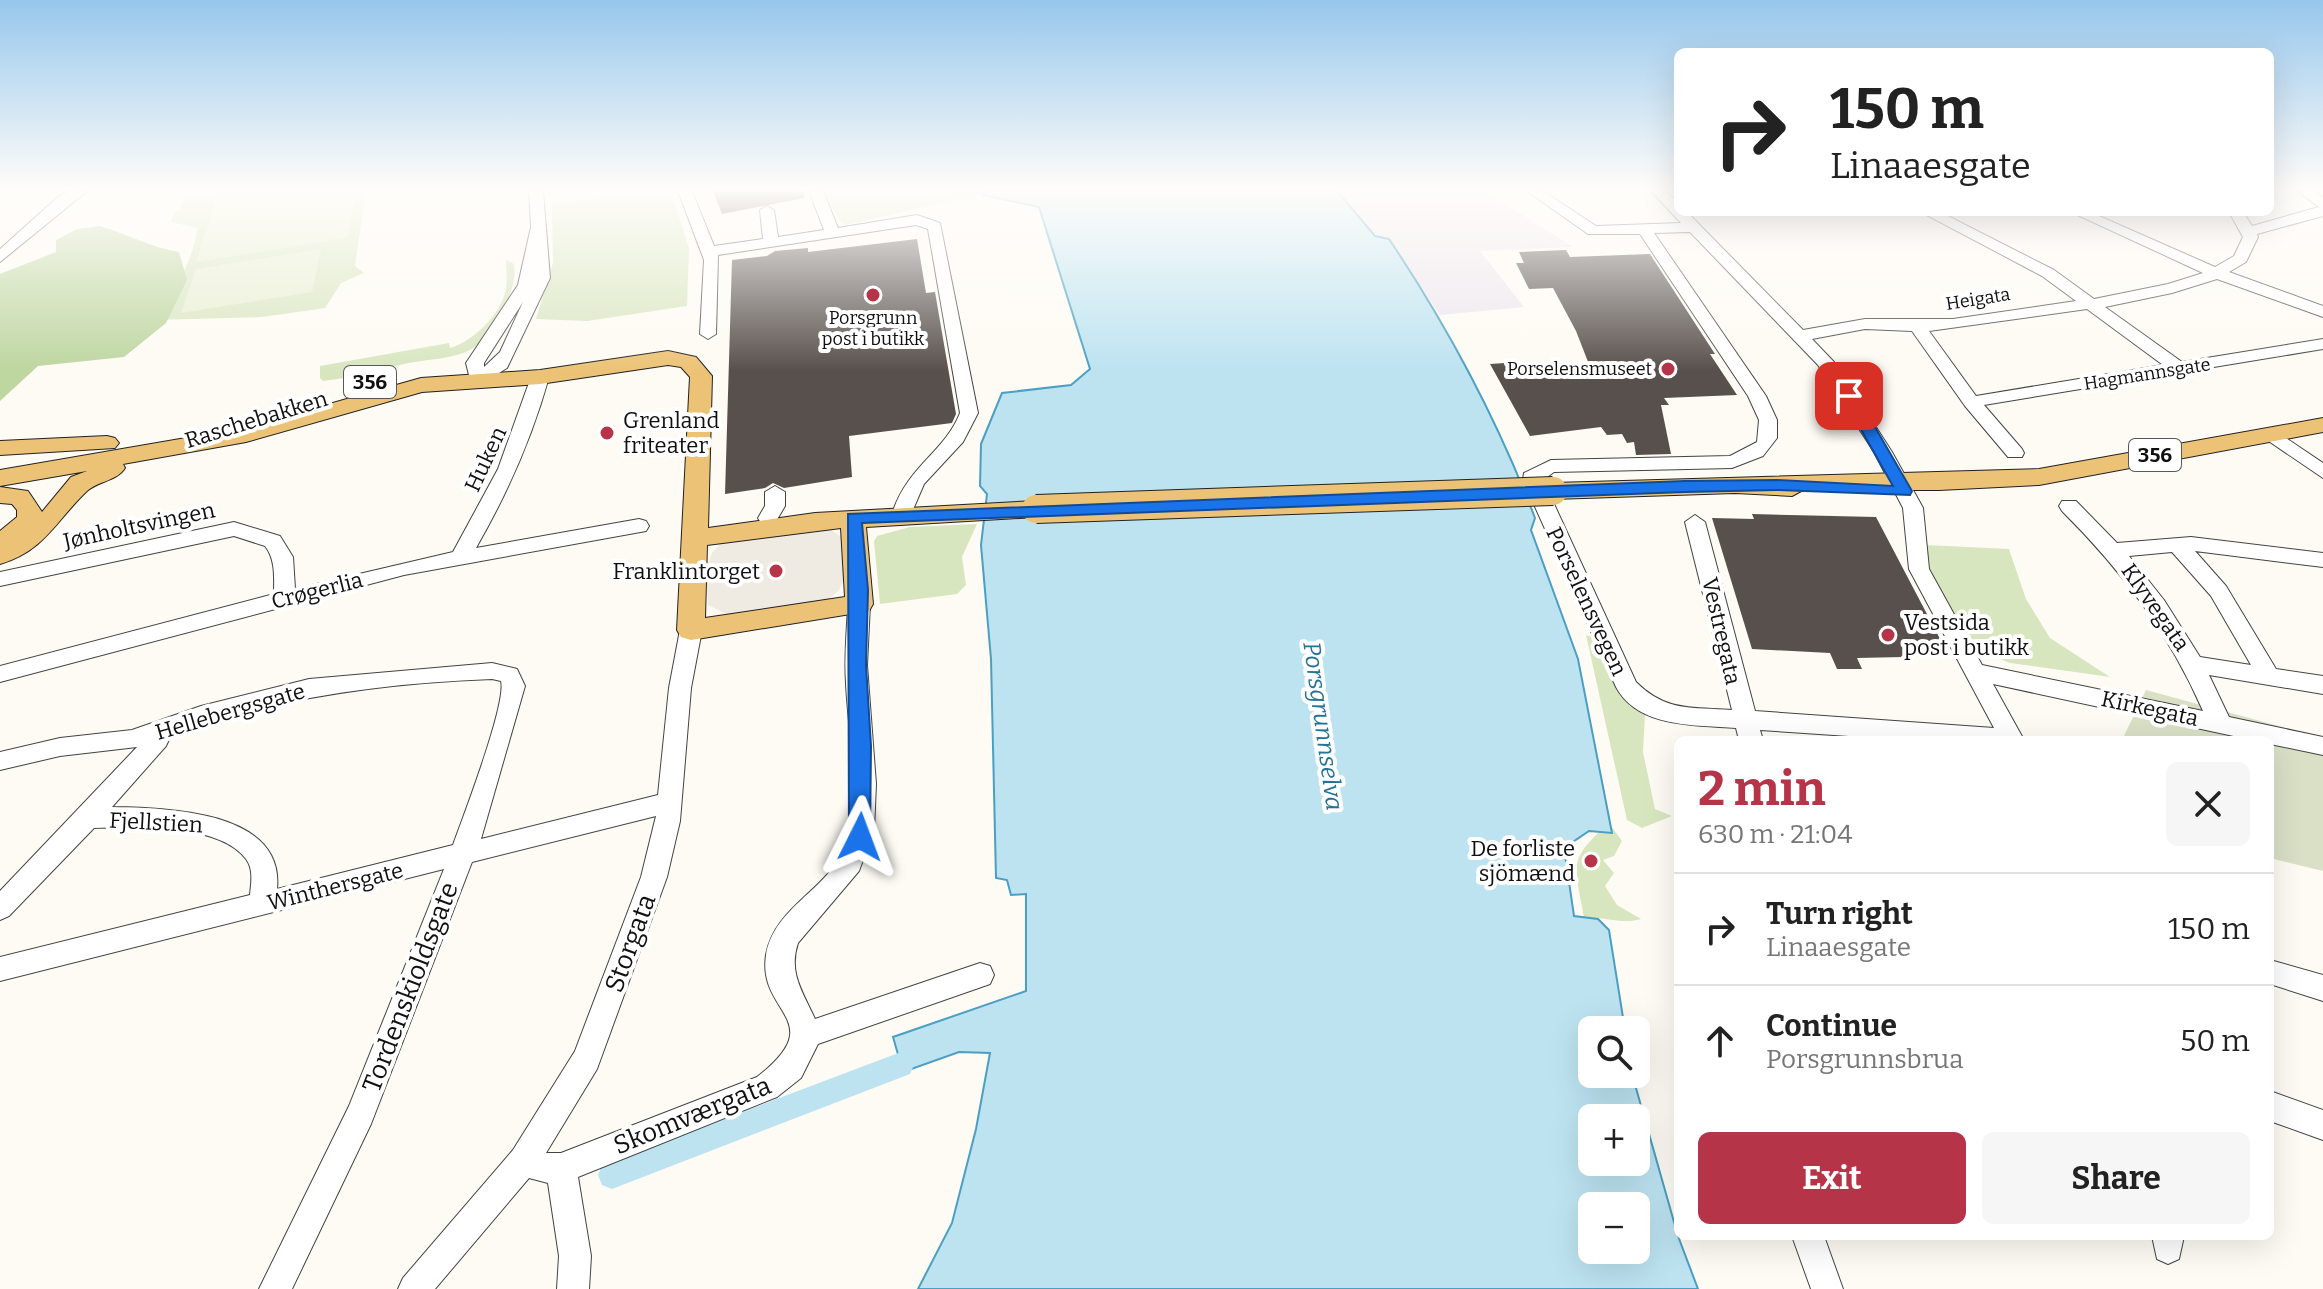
<!DOCTYPE html>
<meta charset="utf-8">
<style>
:root{--surface:#fff;--page:#f6f6f6;--text:#222;--muted:#767676;--line:#e0e0e0;--accent:#b53448}
body{margin:0;font-family:Bitter,serif;background:var(--page);color:var(--text);height:100vh;display:flex;flex-direction:column;font-size:30px;white-space:nowrap}
*{box-sizing:border-box;margin:0}
p{font-size:26px;color:var(--muted)}
.icon{flex:none;width:44px;height:44px;fill:none;stroke:currentColor;stroke-width:2;stroke-linecap:round;stroke-linejoin:round}
.map{position:relative;flex:1;overflow:hidden}
.details{position:absolute;left:1674px;top:736px;width:600px;height:504px;display:flex;flex-direction:column;background:var(--surface);border-radius:12px;box-shadow:0 8px 32px #0002}
.details>*{flex:none}
.guide{position:absolute;left:1674px;top:48px;width:600px;height:168px;border-radius:12px;box-shadow:0 8px 32px #0002;background:#fff;color:var(--text);overflow:hidden}
.fabs{position:absolute;left:1578px;top:1016px;display:grid;gap:16px}
.fabs a{display:grid;place-items:center;width:72px;height:72px;border-radius:12px;background:var(--surface);box-shadow:0 8px 32px #0002;font-size:40px}
.pin{position:absolute;display:grid;place-items:center;width:68px;height:68px;color:#fff;margin:-34px;border-radius:16px;box-shadow:0 4px 12px #0006}
.me{position:absolute;width:88px;margin:-44px;rotate:3deg;stroke-linejoin:round;filter:drop-shadow(0 0 6px #0008)}
.turn{display:flex;align-items:center;gap:28px;height:168px;padding:0 24px;font-size:36px}
.turn .icon{width:104px;height:104px;stroke-width:2.5}
.turn b{display:block;font-size:56px;line-height:68px}
.round{display:grid;place-items:center;flex:none;width:84px;height:84px;border-radius:12px;background:var(--page)}
.overview{display:flex;align-items:center;justify-content:space-between;height:136px;padding:0 24px}
h1{font-size:48px;font-weight:700;line-height:60px;color:var(--accent)}
.button{display:flex;gap:16px;margin-top:auto;padding:16px 24px}
.button a{flex:1;height:92px;border-radius:12px;background:var(--accent);color:#fff;font-size:32px;font-weight:700;line-height:92px;text-align:center}
.button a+a{background:var(--page);color:var(--text)}
ul{padding:0;list-style:none}
li{display:flex;align-items:center;gap:24px;height:112px;padding:0 24px;border-top:2px solid var(--line)}
li div{flex:1}
li b{display:block;font-size:30px}
li em{font-style:normal}
.map>svg:first-child{display:block}
.industrial{fill:#ece6ee}
.green{fill:#d8e6c0}
.forest{fill:#bed6a0}
.cemetery{fill:#dae0c6}
.pitch{fill:#e7eed1}
.plaza{fill:#efeae2}
.water{fill:#bde3f1;stroke:#4a9fc2;stroke-width:2;fill-rule:evenodd}
.lines{fill:none;stroke-linecap:round;stroke-linejoin:round}
.canal{fill:#bde3f1;fill-rule:evenodd}
.building{fill:#58504d}
.minor-casing{stroke:#434343;stroke-width:2}
.major-casing{stroke:#212121;stroke-width:2}
.minor{fill:#fff;fill-rule:evenodd}
.major{fill:#ecc376;fill-rule:evenodd}
.major-bridge-casing{stroke:#212121;stroke-width:30;stroke-linecap:butt}
.major-bridge{stroke:#ecc376;stroke-width:28}
.route{fill:#1a73e8;stroke:#114b97;stroke-width:2}
.poi-dot{fill:#b53448;stroke:#fff;stroke-width:3}
.labels{text-anchor:middle;stroke-width:8;stroke-linejoin:round;paint-order:stroke}
.far-street-label{font-size:18px;fill:#101010;stroke:#fff}
.far-poi-label{font-size:18px;fill:#101010;stroke:#fff}
.shield{fill:#fff;stroke:#585858;stroke-width:2}
.shield-label{font-size:20px;font-weight:bold;fill:#101010}
.street-label{font-size:22px;fill:#101010;stroke:#fff}
.poi-label{font-size:22px;fill:#101010;stroke:#fff;text-anchor:start}
.water-label{font-size:24px;font-style:italic;fill:#237298;stroke:#fff}
.near-street-label{font-size:26px;fill:#101010;stroke:#fff}
</style>
<div class="map">
<svg width="2323" height="1289" viewBox="0 0 2323 1289">
<rect width="100%" height="100%" fill="#fefbf4"/>
<path class="industrial" d="M1337,191H1485L1573,247L1480,251L1524,307L1440,315L1389,240L1375,236Z"/>
<path class="green" d="M185,191H366L355,266L364,273L341,283L325,308L262,317L154,320C172,291 194,263 197,228L171,222L175,211L180,210Z
M654,191H671L689,249L687,306L587,321L536,319L553,263L552,204Z
M823,191H980L982,194L846,225L840,222Z
M506,260L514,264C518,291 494,337 470,350C453,359 428,359 409,363C380,369 353,378 323,381L320,378V366L449,343L450,348C472,342 499,316 505,293C508,284 506,270 506,260Z
M977,524L962,557L966,585L957,594L880,604L874,541L877,536L910,527Z
M1926,545L2009,549L2026,599L2050,638L2110,677L2010,663L1972,647L1926,567Z
M1586,635L1594,638L1622,697L1645,715L1643,752L1655,809L1672,816L1642,828L1627,820Z
M1609,823L1622,841L1614,856L1603,860L1614,873L1605,886L1617,905L1641,919C1620,925 1605,916 1584,918C1575,865 1566,861 1609,823Z"/>
<path class="forest" d="M100,226C127,234 153,248 179,252L187,280L166,323L124,357L38,366L0,401V274L56,252V240L77,229Z"/>
<path class="cemetery" d="M2146,690L2323,738V871L2270,858V740H2122Z"/>
<path class="pitch" d="M218,191H356L348,238L196,262Z
M321,249L312,292L181,313L196,269Z"/>
<path class="plaza" d="M830,529L843,538L846,574L839,590L828,600L729,615L708,605L706,568L712,553L722,542Z"/>
<path class="water" d="M981,191H1337L1375,236L1389,239C1448,327 1497,419 1535,518L1531,530L1578,659L1612,833L1589,831L1564,848L1574,916L1598,919L1609,930L1625,1030H1592V1074H1632L1678,1236L1698,1289H918L952,1223L976,1129L990,1053L959,1052L903,1072L893,1037L1026,991V894L1011,895L1007,880L996,878L991,659L981,545L987,494L980,486L981,444L1002,393L1071,385L1090,369L1039,207L983,195ZM1592,1118H1636V1162H1592ZM1592,1206H1636V1250H1592Z"/>
<g class="lines">
<path class="canal" d="M901,1052L910,1056L914,1065L910,1074L612,1189L602,1185L598,1175L602,1165Z"/>
</g>
<path class="building" d="M713,191H804V198L722,214Z
M917,239L926,293L935,292L956,414L952,423L849,436L852,477L784,488L773,483L765,488L725,494L732,260L767,256L775,251L808,248V252Z
M1566,250L1570,257L1650,254L1715,354H1710L1737,395L1664,398L1669,405H1661L1671,454L1636,455L1634,442L1627,443L1622,434L1607,435L1601,427L1530,436L1490,364L1519,362L1528,377L1592,372L1576,331L1553,288L1529,289L1516,263H1524L1519,252Z
M1752,514L1876,517L1949,656L1857,658L1862,669H1837L1830,653L1752,649L1712,518L1754,519Z"/>
<g class="lines">
<g class="minor-casing">
<path id="minor" d="M69,191H87L0,262V249L58,197Z
M529,191H543L550,278L507,368L483,383H471L466,363L518,285L531,227ZM523,302L500,352L484,367V363Z
M678,191H692L714,246L763,239L760,210L767,206L774,210L778,237L824,230L809,191H823L838,228L917,215L940,223L978,413L963,442L924,484L909,519L902,521L892,514C907,466 944,453 960,413L928,229L916,225L718,255L716,334L708,339L700,334L704,260Z
M1527,191H1543L1596,226L1681,223L1651,191H1666L1678,203V212H1687L1803,330L1865,319H1953L2076,301L2042,276L1921,212H1940L2054,270L2094,299L2168,284L2203,273L2071,212H2090L2215,267L2234,256L2243,237L2229,212H2243L2252,226L2319,207L2297,191H2313L2323,197V216L2257,234L2258,237L2246,262L2229,272L2323,306V317L2217,279L2172,293L2105,307L2182,362L2323,339V349L1984,405L2022,449L2024,453L2022,457H2008L1965,406L1912,331L1865,329L1812,339L1834,362L1892,452L1923,508L1929,569L1982,665L2203,711C2169,633 2122,571 2062,511L2059,506L2062,501H2076L2117,543L2191,537L2323,553V567L2195,551L2226,586L2276,669L2323,676V694L2209,675L2229,717L2323,737V755L2270,744V740H2252L1993,684L2024,740H1908L1760,730L1763,740H1739L1736,728C1695,725 1638,728 1616,687L1523,480L1524,473L1551,460L1730,456L1757,442L1759,420L1748,396L1640,234H1588ZM1690,232L1818,365L1874,452L1903,508L1909,569L1994,728L1755,711L1705,522L1695,515L1685,522L1732,710C1692,707 1666,712 1636,682L1543,480L1554,472L1732,468L1763,456L1777,438V420L1766,396L1654,233ZM2087,309L2163,365L1976,396L1929,331ZM2172,552L2211,596L2251,665L2200,657L2164,600L2129,556Z
M540,372L549,377C532,438 507,494 476,548L639,519L646,521L649,526L646,531L404,575L0,682V666L274,594C274,578 276,560 265,546L234,536L0,586V572L234,522L280,536L293,557L295,589L453,552L498,469L531,377Z
M2271,428L2323,463V478L2264,438V430Z
M775,486L785,492V506L775,523H761L758,518L765,506V492Z
M859,596L870,604L867,665L876,784L874,830L859,871L798,943C788,973 803,992 815,1019L980,963L990,966L994,975L990,984L818,1044L801,1078L777,1097L578,1177L591,1256L589,1289H557L559,1256L548,1183L529,1178L435,1289H398L403,1278L513,1150L575,1051L641,877L656,816L472,862L371,1124L292,1289H259L349,1106L444,869L0,981V957L250,895C251,883 254,870 246,859C219,823 134,827 94,828L9,916L0,920V891L137,747L60,756L0,770V752L60,738L132,730L201,706L309,679L492,663L517,669L525,686L481,839L658,795L669,688L680,630L691,622L702,630L691,688L680,821L667,877L597,1069L546,1153H561L757,1077C831,1019 757,1015 766,955C774,907 828,890 844,848C863,799 848,734 846,683C844,657 847,631 848,604ZM492,679L501,681C507,703 463,817 453,845L277,889C285,810 166,808 112,807L166,746L171,735C273,698 383,683 492,679Z
M2270,960L2323,975V1001L2270,984Z
M2270,1091L2323,1110V1140L2270,1121Z
M1792,1236H1824L1843,1289H1811Z
M2152,1236H2184L2179,1259L2168,1264L2157,1259Z"/>
</g>
<g class="major-casing">
<path id="major" d="M668,351L696,357L712,376L708,528L815,513L1036,501L1045,503L1049,509L1045,515L1036,517L866,527L873,604L869,611L691,640L681,637L677,630L690,377L681,367L668,365L540,384L422,392L246,442L123,464L125,468C117,481 98,481 87,491C57,519 45,551 0,564V531L17,517V510L12,504L0,503V487L28,491L42,512L71,477L87,471L0,486V470L244,428L421,378L540,370ZM841,528L845,597L705,618L707,545Z
M2323,418V432L2039,485L1939,490H1803L1792,496L1735,493L1553,499L1541,491L1553,483L2039,469Z
M107,436L115,438L119,443L115,448L0,455V441Z"/>
</g>
<use href="#minor" class="minor"/>
<use href="#major" class="major"/>
<g class="major-bridge-casing">
<path id="major-bridge" d="M1036,509L1553,491"/>
</g>
<use href="#major-bridge" class="major-bridge"/>
</g>
<linearGradient id="sky" x2="0" y2="1"><stop stop-color="#97c7ec"/><stop offset="0.51" stop-color="#fffdfa"/><stop offset="1" stop-color="#fffdfa" stop-opacity="0"/></linearGradient>
<rect width="2323" height="371" fill="url(#sky)"/>
<path class="route" d="M1849,392L1857,396L1912,491L1910,495L1777,490L1685,492L862,523L868,590L866,665L871,746L870,837L860,846L849,837L848,514L1685,481L1777,480L1893,486L1842,396Z"/>
<g class="poi-dot">
<circle cx="873" cy="295" r="8"/>
<circle cx="1668" cy="369" r="8"/>
<circle cx="607" cy="433" r="8"/>
<circle cx="776" cy="571" r="8"/>
<circle cx="1888" cy="635" r="8"/>
<circle cx="1591" cy="861" r="8"/>
</g>
<g class="labels">
<g class="far-street-label">
<text transform="translate(1978 299) rotate(-9)" y="6">Heigata</text>
<text transform="translate(2147 374) rotate(-9)" y="6">Hagmannsgate</text>
</g>
<g class="far-poi-label">
<text x="873" y="324">Porsgrunn<tspan x="873" dy="21">post i butikk</tspan></text>
<text x="1652" y="375" text-anchor="end">Porselensmuseet</text>
</g>
<g class="shield">
<rect x="344" y="366" width="52" height="32" rx="6"/>
<rect x="2129" y="439" width="52" height="32" rx="6"/>
</g>
<g class="shield-label">
<text x="370" y="389">356</text>
<text x="2155" y="462">356</text>
</g>
<g class="street-label">
<text transform="translate(256 419) rotate(-17)" y="8">Raschebakken</text>
<text transform="translate(485 459) rotate(-65)" y="8">Huken</text>
<text transform="translate(139 525) rotate(-12)" y="8">Jønholtsvingen</text>
<text transform="translate(317 590) rotate(-14)" y="8">Crøgerlia</text>
<text transform="translate(1587 601) rotate(65)" y="8">Porselensvegen</text>
<text transform="translate(2156 607) rotate(55)" y="8">Klyvegata</text>
<text transform="translate(1722 631) rotate(77)" y="8">Vestregata</text>
<text transform="translate(2150 708) rotate(12)" y="8">Kirkegata</text>
<text transform="translate(230 711) rotate(-16)" y="8">Hellebergsgate</text>
<text transform="translate(156 822) rotate(3)" y="8">Fjellstien</text>
<text transform="translate(335 886) rotate(-14)" y="8">Winthersgate</text>
</g>
<g class="poi-label">
<text x="623" y="428">Grenland<tspan x="623" dy="25">friteater</tspan></text>
<text x="760" y="579" text-anchor="end">Franklintorget</text>
<text x="1904" y="630">Vestsida<tspan x="1904" dy="25">post i butikk</tspan></text>
<text x="1575" y="856" text-anchor="end">De forliste<tspan x="1575" dy="25">sjömænd</tspan></text>
</g>
<g class="water-label">
<text transform="translate(1323 726) rotate(82)" y="8">Porsgrunnselva</text>
</g>
<g class="near-street-label">
<text transform="translate(630 943) rotate(-70)" y="9">Storgata</text>
<text transform="translate(410 987) rotate(-69)" y="9">Tordenskioldsgate</text>
<text transform="translate(692 1115) rotate(-22)" y="9">Skomværgata</text>
</g>
</g>
</svg>
<div class="fabs">
<a><svg class="icon" aria-label="search" viewBox="0 0 24 24"><circle cx="10" cy="10" r="6"/><path d="M15 15l6 6"/></svg></a>
<a>+</a>
<a>−</a>
</div>
<div class="pin" style="left:1849px;top:396px;background:#d93025"><svg class="icon" aria-label="arrive" viewBox="0 0 24 24"><path d="M6 21V4h12l-3 4 3 4H6"/></svg></div>
<svg class="me" style="left:860px;top:837px" viewBox="-20 -20 40 40"><path d="M0-17L14 15 0 8-14 15z" fill="#1a73e8" stroke="#fff" stroke-width="4"/></svg>
<div class="guide">
<div class="turn"><svg class="icon" aria-label="right" viewBox="0 0 24 24"><path d="M7 20v-9h11M14 6l5 5-5 5"/></svg><div><b>150 m</b>Linaaesgate</div></div>
</div>
<section class="details">
<div class="overview"><div><h1>2 min</h1><p>630 m · 21:04</p></div><a class="round"><svg class="icon" aria-label="close" viewBox="0 0 24 24"><path d="M6 6l12 12M18 6L6 18"/></svg></a></div>
<ul>
<li><svg class="icon" aria-label="right" viewBox="0 0 24 24"><path d="M7 20v-9h11M14 6l5 5-5 5"/></svg><div><b>Turn right</b><p>Linaaesgate</p></div><em>150 m</em></li>
<li><svg class="icon" aria-label="ahead" viewBox="0 0 24 24"><path d="M12 20V5M6 11l6-6 6 6"/></svg><div><b>Continue</b><p>Porsgrunnsbrua</p></div><em>50 m</em></li>
</ul>
<div class="button"><a>Exit</a><a>Share</a></div>
</section>
</div>
